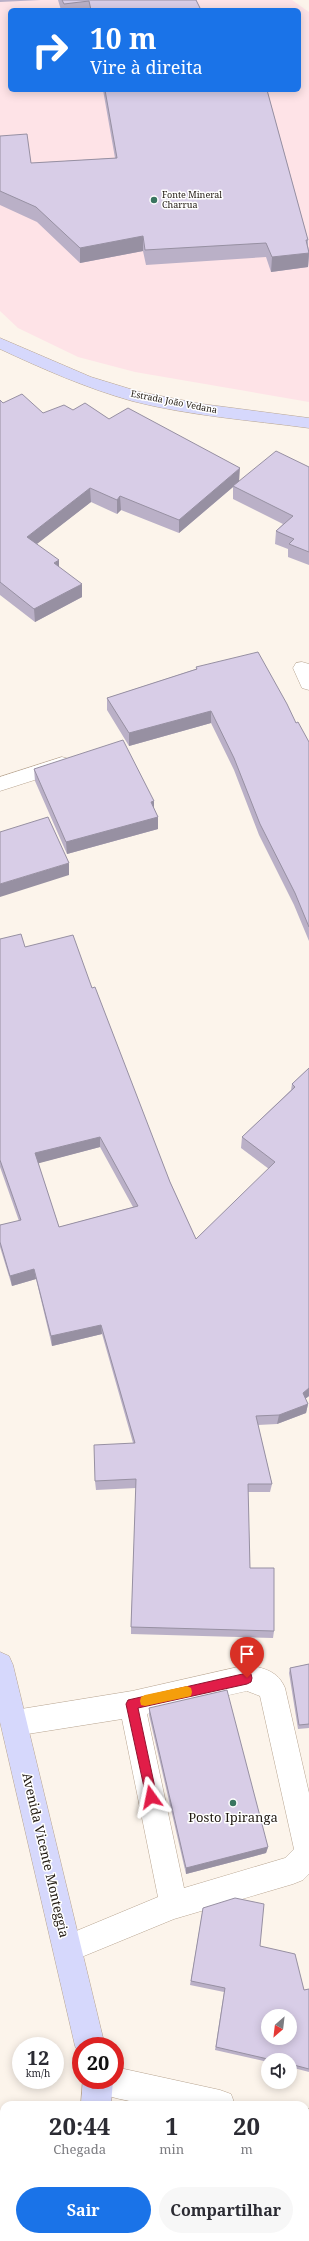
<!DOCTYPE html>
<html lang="pt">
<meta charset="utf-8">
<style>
:root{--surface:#fff;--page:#f7f7f7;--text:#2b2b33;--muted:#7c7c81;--accent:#1a73e8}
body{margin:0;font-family:"Noto Serif",serif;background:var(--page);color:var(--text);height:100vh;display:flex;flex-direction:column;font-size:15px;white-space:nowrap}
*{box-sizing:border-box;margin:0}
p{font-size:13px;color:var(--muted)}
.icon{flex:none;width:22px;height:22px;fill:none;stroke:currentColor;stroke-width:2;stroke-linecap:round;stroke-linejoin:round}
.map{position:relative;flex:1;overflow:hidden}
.panel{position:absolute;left:0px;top:2101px;width:309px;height:140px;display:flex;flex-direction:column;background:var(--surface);border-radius:12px 12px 0 0;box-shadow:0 2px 10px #0003}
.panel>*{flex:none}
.top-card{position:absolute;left:8px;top:8px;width:293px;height:84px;border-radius:6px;box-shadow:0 2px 10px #0003;background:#1a73e8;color:#fff;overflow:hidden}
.needle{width:26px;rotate:208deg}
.controls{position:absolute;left:261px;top:2009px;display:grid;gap:8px}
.controls a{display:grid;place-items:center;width:36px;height:36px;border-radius:50%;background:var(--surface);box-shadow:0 2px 10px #0003;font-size:20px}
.speed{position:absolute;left:12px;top:2037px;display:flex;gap:8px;font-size:20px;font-weight:700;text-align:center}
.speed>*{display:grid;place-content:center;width:52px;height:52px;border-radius:50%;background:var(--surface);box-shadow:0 2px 10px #0003;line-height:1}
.speed small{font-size:10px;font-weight:400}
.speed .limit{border:6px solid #d22;background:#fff;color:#111}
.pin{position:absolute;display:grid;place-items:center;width:34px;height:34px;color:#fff;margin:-41px -17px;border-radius:50% 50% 50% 0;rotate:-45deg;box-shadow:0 0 4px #0007}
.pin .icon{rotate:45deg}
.me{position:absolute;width:44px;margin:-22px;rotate:348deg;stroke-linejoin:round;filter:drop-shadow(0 0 3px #0008)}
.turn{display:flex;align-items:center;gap:14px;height:84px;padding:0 16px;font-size:18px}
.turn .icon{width:52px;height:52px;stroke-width:2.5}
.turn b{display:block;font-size:28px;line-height:34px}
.eta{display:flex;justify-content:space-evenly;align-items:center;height:68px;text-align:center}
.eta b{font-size:24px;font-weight:700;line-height:28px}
.cta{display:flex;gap:8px;margin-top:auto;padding:8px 16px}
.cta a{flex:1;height:46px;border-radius:24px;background:var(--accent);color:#fff;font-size:16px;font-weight:700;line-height:46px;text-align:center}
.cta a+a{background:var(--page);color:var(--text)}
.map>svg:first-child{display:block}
.commercial{fill:#fee3e7;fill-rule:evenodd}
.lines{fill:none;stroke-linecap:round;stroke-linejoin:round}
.lane-casing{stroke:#b8a591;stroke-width:1}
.street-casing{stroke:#b8a591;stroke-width:1}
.secondary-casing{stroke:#b8a591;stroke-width:1}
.lane{fill:#fff;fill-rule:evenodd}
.street{fill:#fff;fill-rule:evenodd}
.secondary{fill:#d6d8fc;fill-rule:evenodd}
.wall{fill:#bab0c7;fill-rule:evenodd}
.shaded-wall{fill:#9790a2}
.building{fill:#d8cde7;stroke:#9790a2;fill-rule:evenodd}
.route{fill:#e11d48;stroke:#92132f}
.slow{fill:#f59e0b}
.poi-dot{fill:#3a7560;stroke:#fff;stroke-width:1.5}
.labels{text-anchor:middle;stroke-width:3;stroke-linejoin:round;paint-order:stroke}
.far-poi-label{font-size:9px;fill:#201911;stroke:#fff;text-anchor:start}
.far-street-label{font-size:9px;fill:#201911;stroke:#fff}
.near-poi-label{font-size:13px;fill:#201911;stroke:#fff}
.near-street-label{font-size:13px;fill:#201911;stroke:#fff}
</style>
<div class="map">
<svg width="309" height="2241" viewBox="0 0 309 2241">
<rect width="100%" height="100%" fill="#fcf4eb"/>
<path class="commercial" d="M0,0H292L309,12V402L135,372L78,357L18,328L0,311ZM10,10H299V90H10Z"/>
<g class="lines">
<g class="lane-casing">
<path id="lane" d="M247,1665C264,1668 278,1671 285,1688L309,1793V1874L303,1880L293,1884L174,1919L67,1963L57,1959L53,1949L57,1939L158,1897L122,1719L15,1736L6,1732L2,1723L6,1714L15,1710L132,1691ZM247,1691L260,1696L294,1849L285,1858L184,1888L147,1714Z"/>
</g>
<g class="street-casing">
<path id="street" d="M302,662L309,664V690L302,688L293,668L296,663Z
M62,757L69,759L72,764L69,769L0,791V777Z
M115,2067L220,2090L231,2094L235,2105C188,2105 139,2109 94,2091L90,2080H115Z
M305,2109H309V2139H305Z
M0,2192L4,2193V2226L0,2225Z
M11,2237H44L45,2241H12Z"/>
</g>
<g class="secondary-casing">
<path id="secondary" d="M0,338L91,377L140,392L202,404L309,418V428C250,420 190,416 132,401C86,388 43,369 0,349Z
M0,1652L9,1656L13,1665L105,2046H81V2057L75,2046L0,1722Z
M83,2080H113L111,2105H81Z
M72,2237H102L101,2241H71Z"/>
</g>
<use href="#lane" class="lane"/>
<use href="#street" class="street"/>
<use href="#secondary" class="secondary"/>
</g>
<path class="wall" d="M0,0H41L0,2Z
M58,0H196L201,10H61Z
M103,90H267L308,240V246L309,251V256L308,267L271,272L266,257L146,265L143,251L80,263L37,222L0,205V136L31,163L115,158Z
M0,400L3,403L43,413L73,410L109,419L239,481L309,467V565L288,557V549L275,544L276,531L283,524L233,499V487L179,533L121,510L117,514L91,502L36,544L59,567L82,597L35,622L0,595Z
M196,667L296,723L309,742V941L294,905L259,835L234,770L211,723L129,746L107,710V698L196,669Z
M34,769L154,809L158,817V829L67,854L35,781Z
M0,939L25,947L92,988L170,1182L196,1239L269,1169L241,1148L242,1137L291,1090L292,1084L309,1068V1396L305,1399L308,1404L306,1413L277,1424L258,1425L272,1484L270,1492H248L250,1568L274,1631L273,1638L131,1634V1627L136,1488L96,1490L95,1481L133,1443L102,1334L52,1346L36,1279L12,1286L0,1247V1225L19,1221L0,1167ZM100,1147L133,1207L59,1227L38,1163Z
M309,1664V1728L298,1729L289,1673L290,1668Z
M149,1708L268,1847L266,1853L186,1874L149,1715Z
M203,1908L260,1946L304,1990L309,1989V2072L290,2067V2060H268V2062L215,2050L224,1992L190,1985Z"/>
<path class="shaded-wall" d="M143,236V251L80,263V248Z
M309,253L308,267L271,272L272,257Z
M240,468L239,482L233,486V487L179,533V520Z
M90,488L91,502L28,551L27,537Z
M120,496L121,510L117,514V500Z
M59,560V574L54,563Z
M82,584V597L35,622L34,609Z
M211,711V723L129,746V733Z
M154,801V813L151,802Z
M158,817V829L67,854L66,842Z
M69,863V875L0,897V884Z
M100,1137V1147L36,1164L35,1153Z
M34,1269L36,1279L12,1286L10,1276Z
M101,1325L102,1334L52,1346L51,1336Z
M309,1388V1396L301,1402L303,1393Z
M308,1404L306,1413L277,1424L279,1415Z
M268,1847L266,1853L186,1874V1868Z"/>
<path class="building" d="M62,0H196L201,10H91L89,1L64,4Z
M105,90H267L308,240H306L309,253L272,257L266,243L145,250L143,236L80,248L36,207L0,191V136L27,134L31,163L117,158Z
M22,394L43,413L64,405L73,410L85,403L109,419L128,408L240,468L179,520L120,496L117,500L90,488L27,537L59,560L54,563L82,584L34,609L0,582V400L3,403Z
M276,451L309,467V552L289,544L294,539L276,531L293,516L233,486Z
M258,652L287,704L296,723L298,722L309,742V927L295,893L260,824L234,758L211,711L129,733L107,698L197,669L196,667Z
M123,740L154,801L151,802L158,817L66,842L34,769Z
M48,817L69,863L0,884V832Z
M21,934L25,947L73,935L92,988L95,987L170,1182L196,1239L275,1162L242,1137L295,1087L292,1084L309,1068V1388L303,1393L308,1404L279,1415L256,1416L272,1484H248L250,1568H274V1631L131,1627L136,1479L95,1481L94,1445L135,1443L101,1325L51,1336L34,1269L10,1276L0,1242V1225L21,1220L0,1160V939ZM100,1137L138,1206L59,1227L35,1153Z
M309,1664V1724L299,1725L290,1668Z
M227,1690L268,1847L186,1868L149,1708Z
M235,1898L264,1904L260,1946L295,1954L304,1990L309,1989V2069L290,2064V2060H272L216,2047L225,1988L191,1981L203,1908ZM268,2016H290V2038H268Z
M258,2237H281L290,2241H258Z"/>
<path class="route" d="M247,1673L251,1674L252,1678L251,1682L247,1684L138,1708L157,1797L155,1801L151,1802L147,1801L126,1704L128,1700Z"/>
<path class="slow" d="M187,1686L191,1688L192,1692L191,1696L187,1697L145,1706L141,1705L140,1701L141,1697L145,1695Z"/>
<g class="poi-dot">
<circle cx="154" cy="200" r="4"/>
<circle cx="233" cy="1803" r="4"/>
</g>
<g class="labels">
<g class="far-poi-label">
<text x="162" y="198">Fonte Mineral<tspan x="162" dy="10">Charrua</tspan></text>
</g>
<g class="far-street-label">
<text transform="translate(174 402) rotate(11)" y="3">Estrada João Vedana</text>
</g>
<g class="near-poi-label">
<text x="233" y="1822">Posto Ipiranga</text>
</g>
<g class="near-street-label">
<text transform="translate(46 1855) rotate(77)" y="5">Avenida Vicente Monteggia</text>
</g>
</g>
</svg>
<div class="controls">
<a><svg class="needle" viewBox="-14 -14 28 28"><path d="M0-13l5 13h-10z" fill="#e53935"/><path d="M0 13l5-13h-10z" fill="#7c7c81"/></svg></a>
<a><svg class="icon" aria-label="sound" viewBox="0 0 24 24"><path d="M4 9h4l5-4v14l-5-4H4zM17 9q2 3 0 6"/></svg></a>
</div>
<div class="speed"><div>12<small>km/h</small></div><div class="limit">20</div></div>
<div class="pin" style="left:247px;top:1678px;background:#d93025"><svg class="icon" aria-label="arrive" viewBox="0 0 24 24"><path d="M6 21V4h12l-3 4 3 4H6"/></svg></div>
<svg class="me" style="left:151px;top:1797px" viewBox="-20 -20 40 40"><path d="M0-17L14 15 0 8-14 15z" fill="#e11d48" stroke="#fff" stroke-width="4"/></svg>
<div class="top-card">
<div class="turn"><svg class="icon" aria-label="right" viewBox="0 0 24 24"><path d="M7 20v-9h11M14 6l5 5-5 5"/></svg><div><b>10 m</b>Vire à direita</div></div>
</div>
<section class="panel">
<div class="eta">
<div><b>20:44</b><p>Chegada</p></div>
<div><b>1</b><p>min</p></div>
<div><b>20</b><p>m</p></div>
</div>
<div class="cta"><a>Sair</a><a>Compartilhar</a></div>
</section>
</div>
